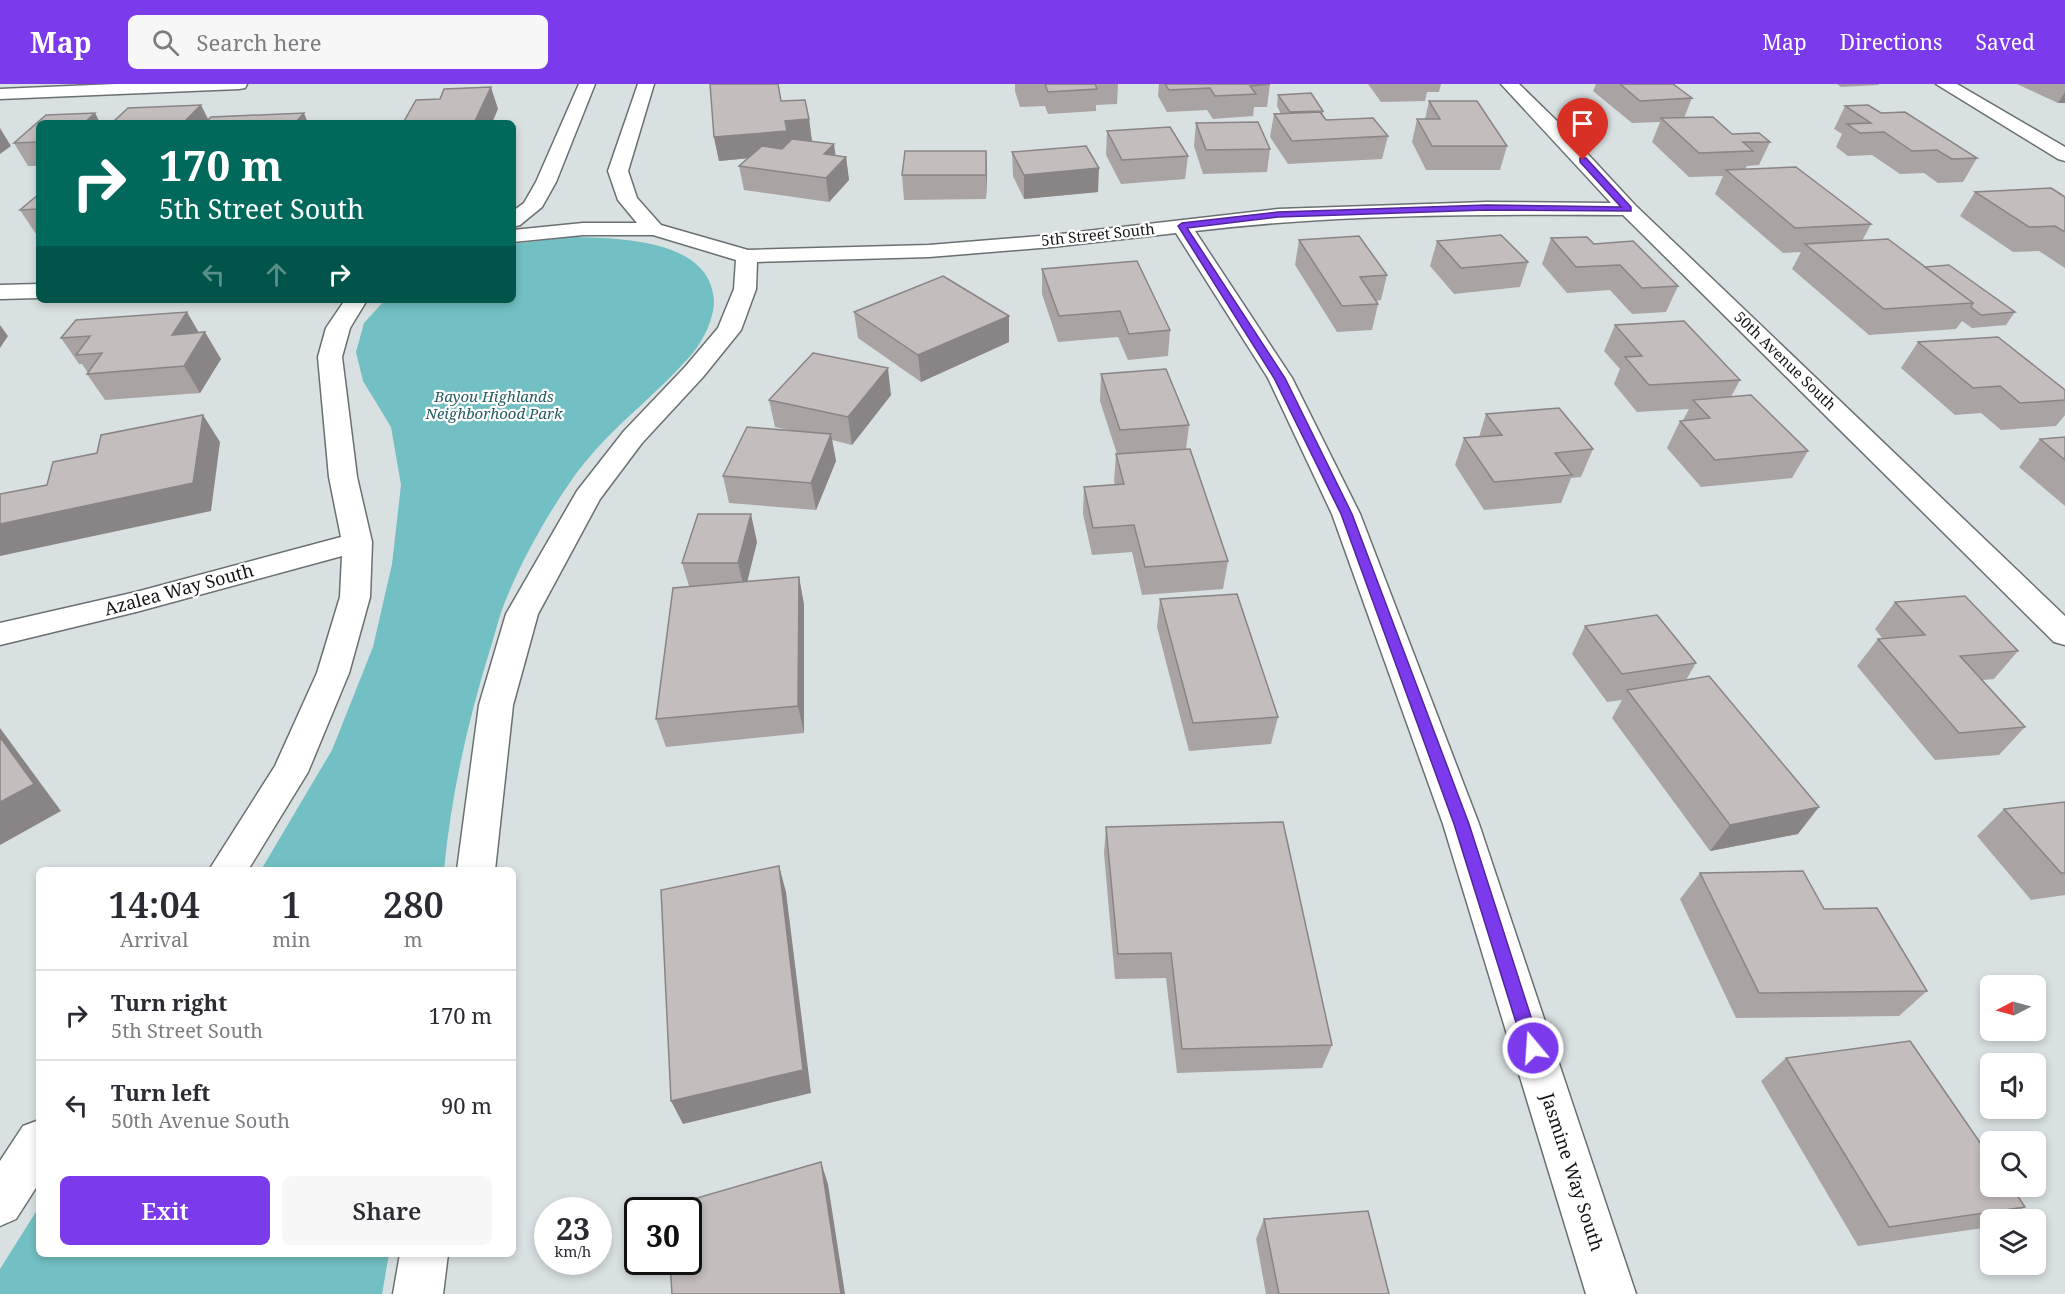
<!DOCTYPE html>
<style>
:root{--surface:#fff;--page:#f7f7f7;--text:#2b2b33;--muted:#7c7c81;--line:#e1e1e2;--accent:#7c3aed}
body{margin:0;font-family:"Noto Serif",serif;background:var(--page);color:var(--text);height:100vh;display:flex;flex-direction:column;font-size:22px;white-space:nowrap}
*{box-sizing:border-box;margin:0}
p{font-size:20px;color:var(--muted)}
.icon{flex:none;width:33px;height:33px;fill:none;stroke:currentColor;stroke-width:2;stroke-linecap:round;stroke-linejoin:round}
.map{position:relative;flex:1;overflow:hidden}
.drawer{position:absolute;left:36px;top:783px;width:480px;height:390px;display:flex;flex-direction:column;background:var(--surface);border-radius:9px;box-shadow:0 3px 9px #0003}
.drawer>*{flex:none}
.guide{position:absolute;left:36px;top:36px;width:480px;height:183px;border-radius:9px;box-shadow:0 3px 9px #0003;background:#00695c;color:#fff;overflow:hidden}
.needle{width:39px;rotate:264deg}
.tools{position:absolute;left:1980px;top:891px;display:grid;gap:12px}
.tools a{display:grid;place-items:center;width:66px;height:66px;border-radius:9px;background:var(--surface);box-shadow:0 3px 9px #0003;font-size:30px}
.speed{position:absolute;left:534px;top:1113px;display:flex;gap:12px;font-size:30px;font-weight:700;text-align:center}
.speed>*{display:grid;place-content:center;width:78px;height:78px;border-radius:50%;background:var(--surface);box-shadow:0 3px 9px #0003;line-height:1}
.speed small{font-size:15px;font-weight:400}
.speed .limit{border:3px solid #111;border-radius:9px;background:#fff;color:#111}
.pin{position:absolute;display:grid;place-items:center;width:51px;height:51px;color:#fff;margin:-62px -26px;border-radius:50% 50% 50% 0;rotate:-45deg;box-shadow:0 0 6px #0007}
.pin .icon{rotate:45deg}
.me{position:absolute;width:66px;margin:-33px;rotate:342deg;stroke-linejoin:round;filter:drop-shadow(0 0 4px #0008)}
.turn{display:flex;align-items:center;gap:21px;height:126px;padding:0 24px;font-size:27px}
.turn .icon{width:78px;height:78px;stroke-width:2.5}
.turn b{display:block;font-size:42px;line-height:51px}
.lanes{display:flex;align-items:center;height:57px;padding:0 24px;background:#0003;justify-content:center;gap:30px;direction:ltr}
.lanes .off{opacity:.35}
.eta{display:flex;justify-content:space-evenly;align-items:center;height:102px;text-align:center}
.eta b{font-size:36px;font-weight:600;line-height:42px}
.button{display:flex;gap:12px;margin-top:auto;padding:12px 24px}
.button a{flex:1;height:69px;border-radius:9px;background:var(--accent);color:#fff;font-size:24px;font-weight:600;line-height:69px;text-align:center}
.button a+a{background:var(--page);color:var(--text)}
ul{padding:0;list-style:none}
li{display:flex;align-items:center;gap:18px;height:90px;padding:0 24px;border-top:2px solid var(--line)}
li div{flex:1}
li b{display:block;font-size:22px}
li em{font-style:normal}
header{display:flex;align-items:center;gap:36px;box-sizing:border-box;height:84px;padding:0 30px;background:var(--accent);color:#fff}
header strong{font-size:28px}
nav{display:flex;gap:33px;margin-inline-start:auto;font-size:21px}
.search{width:420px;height:54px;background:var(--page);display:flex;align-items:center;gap:15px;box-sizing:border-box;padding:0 21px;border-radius:9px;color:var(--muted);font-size:22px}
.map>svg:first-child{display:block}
.green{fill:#72c0c3}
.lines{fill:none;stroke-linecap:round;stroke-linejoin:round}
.minor-casing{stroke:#6a7071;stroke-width:3}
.tertiary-casing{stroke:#6a7071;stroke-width:3}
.minor{fill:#fff;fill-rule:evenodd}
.tertiary{fill:#fff;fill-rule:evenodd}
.wall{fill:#a9a3a3}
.shaded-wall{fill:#898485}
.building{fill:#c4bdbe;stroke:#898485;stroke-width:1.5}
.route{fill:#7c3aed;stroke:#51269a;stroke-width:1.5}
.labels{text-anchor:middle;stroke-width:4.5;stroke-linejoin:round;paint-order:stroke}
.far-street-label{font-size:15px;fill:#131515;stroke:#fff}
.far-park-label{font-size:15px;font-style:italic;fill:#255c5f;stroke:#fff}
.street-label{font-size:18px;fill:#131515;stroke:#fff}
</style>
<header>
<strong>Map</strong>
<div class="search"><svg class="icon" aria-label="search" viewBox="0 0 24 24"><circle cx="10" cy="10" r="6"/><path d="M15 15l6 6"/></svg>Search here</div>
<nav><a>Map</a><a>Directions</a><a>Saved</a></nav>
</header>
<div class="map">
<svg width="2065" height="1210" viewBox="0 0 2065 1210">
<rect width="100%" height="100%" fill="#d9e0e1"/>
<path class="green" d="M571,153C616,154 711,154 714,217C714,235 703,257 692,270C654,314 607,346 573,394C547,431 524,472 507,513C499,531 495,551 489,569C467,640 451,713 444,786H261L332,666L373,563L392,480L401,401L391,343L363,297L356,268L364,239L385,216H513V160Z
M39,1123V1170H389L382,1210H0V1185Z"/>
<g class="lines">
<g class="minor-casing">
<path id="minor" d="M579,0H595L556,98L542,123L520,141L513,143V127L524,119L536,98Z
M638,0H654L628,87L637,114L661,141L748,166L929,161L1052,151L1278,125L1486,118L1611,119L1501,0H1519L1559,39L1635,121L2065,532V561L2054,558L1623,131C1480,130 1337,130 1195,147L1292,294L1360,430L1479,740L1636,1210H1586L1443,740L1332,430L1268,294L1176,149L1052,163L929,173L757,178L756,205L741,246L703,293L642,359L600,415L538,530L513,621L495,786H457L479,621L506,530L577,407L624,347L685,283L718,244L734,205L736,176L653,151H583L513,158V146L583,139H637L618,116L608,87Z
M1936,0H1957L2065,63V77L2058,75Z
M39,200V214L0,215V201Z
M345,216H367L350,244L342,273L357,393L372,458L370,513L349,589L308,688L248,786H209L275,682L317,589L340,513L342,472L136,528L0,561V539L136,508L341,453L329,393L318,273L326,244Z
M39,1036V1099L16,1135L0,1142V1077L23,1042Z
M400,1170H448L443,1210H393Z"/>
</g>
<g class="tertiary-casing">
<path id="tertiary" d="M116,0H247L245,4L239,5L0,15V5Z"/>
</g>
<use href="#minor" class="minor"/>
<use href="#tertiary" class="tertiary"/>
</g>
<path class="wall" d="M1015,0H1118L1117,20L1096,21V27L1048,30L1045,22L1020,23L1015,7Z
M1159,0H1270L1267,23H1254L1253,32L1213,35L1207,26L1167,28L1158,12Z
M1368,0H1441L1439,8H1427L1425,17L1381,18Z
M1596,0H1673L1692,14L1684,34L1732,50L1770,58L1759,81L1747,82L1745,85L1871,140L1862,157L1925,183L2015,228L2006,241L1972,244L1962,237L1956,245L1869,251L1792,185L1801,168L1783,169L1715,110L1723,92L1689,93L1652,58L1660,38L1632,39L1593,7Z
M1837,0H1879L1878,1L1841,3Z
M2017,0H2065V19H2058Z
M1278,11L1323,27V31L1326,36L1388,52L1382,75L1288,80L1270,53L1274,30H1281L1277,22Z
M781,17L809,35L812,57L835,71L846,73L849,96L829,118L744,106L739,82L749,74L719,77L714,53Z
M1429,17L1507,62L1500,86H1426L1412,58L1417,35H1425Z
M1845,22L1881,29L1977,74L1963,98L1938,99L1924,89L1900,90L1872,71L1848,72L1836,63L1842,50L1834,45Z
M95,29L100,39H39V82H28L14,59L46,31Z
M1196,39L1270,65L1267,88L1203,90L1194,62Z
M1107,47L1188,72L1185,95L1121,100L1106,71Z
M1012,68L1098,108L1024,115L1013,92Z
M987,90L986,115L904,116L902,91Z
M1975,108L2065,113V184L2039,167L2013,168L1960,132Z
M39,110V150H36L20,126Z
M1551,154L1594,160L1678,202L1666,228L1632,230L1610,206L1567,209L1542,180Z
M1299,156L1387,191L1381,216L1376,217L1378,220L1372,246L1337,248L1295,181Z
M1437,157L1528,178L1520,203L1454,210L1430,182Z
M1042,185L1170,246L1168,272L1128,276L1118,253L1058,258L1042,210Z
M854,228L1009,258L921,298L858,254Z
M76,236L199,249L221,275L200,309L105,316L87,290L88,289L82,280H79L61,254Z
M1615,241L1740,296L1731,313L1808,367L1792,394L1701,403L1667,364L1680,337L1683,336L1689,325L1637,328L1614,300L1620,285L1604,267Z
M1918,258L2065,306V331L2056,342L2001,346L1981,329L1955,331L1901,284Z
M1101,290L1189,341L1186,366L1228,477L1223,505L1142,511L1132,468L1092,471L1083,430L1084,403L1115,401L1114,397L1116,370H1117L1100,317Z
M891,311L852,361L832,356L836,377L816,426L729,419L723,392L788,346L775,343L769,316Z
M1486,330L1593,365L1581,393L1571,394L1561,419L1484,426L1455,381L1464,354L1479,353Z
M2065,353V422L2019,383L2040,355Z
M757,458L747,497L799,493L804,521V649L666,663L656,635L689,502L682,479Z
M1160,515L1278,633L1271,660L1189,667L1157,543Z
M1895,518L2018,567L1994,595L1982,596L2025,643L1999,671L1935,676L1857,582L1878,555L1882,554L1875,545Z
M1585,542L1696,579L1686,596L1798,750L1710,767L1612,634L1622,616L1607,618L1572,570Z
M2065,718V811L2031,816L1977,752L2004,725Z
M1106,743L1332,961L1322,984L1177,989L1166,894L1115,895L1104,769Z
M1700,789L1824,825L1927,907L1899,932L1736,934L1680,815Z
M1786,974L2025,1123L2003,1136H1990V1143L1858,1162L1761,997Z
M1264,1135L1389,1210H1266L1256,1155Z"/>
<path class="shaded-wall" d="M491,3L498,25L492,39H474Z
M2065,8V19H2058Z
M201,21L210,39H183Z
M95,29L100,39H84Z
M304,29L308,39H295Z
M809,35L812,58L791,70L719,77L714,53L785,37Z
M0,44L11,62L0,70Z
M834,60L837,82L846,73L849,96L829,118L826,94L824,70Z
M986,67L987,90L986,115Z
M1099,84L1098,108L1024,115V91Z
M187,228L202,254L205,248L221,275L200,309L184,282L172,251Z
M1009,232V258L921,298L918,271Z
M0,241L8,252L0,264Z
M888,284L891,311L852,361L848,333Z
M203,331L220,358L211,427L0,472V440Z
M831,350L836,377L816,426L811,399Z
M751,430L757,458L745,507L738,479Z
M799,493L804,521V649L798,622Z
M0,644L61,727L0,761Z
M1819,723L1798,750L1710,767L1730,741Z
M779,782L786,808L811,1009L683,1040L671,1017Z
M821,1078L828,1100L845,1210H841Z"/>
<path class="building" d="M710,0H778L781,17L805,16L809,35L785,37L787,47L714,53Z
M1045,0H1095L1097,5L1048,8Z
M1165,0H1270L1250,2L1256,10L1215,12L1210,4L1169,6Z
M1620,0H1673L1692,14L1640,17Z
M491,3L474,39H403L416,16L440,15L444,5Z
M1311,9L1323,27L1290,28L1278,11Z
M1429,17H1477L1507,62H1432L1417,35H1440Z
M201,21L183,39H112L128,24Z
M1868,21L1881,29L1905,28L1977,74L1952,75L1937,66L1912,67L1884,48L1860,49L1847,40L1871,39L1845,22Z
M1320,28L1326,36L1373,34L1388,52L1292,57L1274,30Z
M95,29L84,39H39V58L14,59L46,31Z
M304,29L295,39H205L211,33Z
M1713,33L1732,50L1759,49L1770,58H1743L1753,67L1699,69L1661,34Z
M1258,38L1270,65L1206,66L1196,39Z
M1170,43L1188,72L1122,76L1107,47Z
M792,55L834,60L824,70L846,73L826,94L739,82L762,62L782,65Z
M1086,62L1099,84L1024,91L1012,68Z
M905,67H986V91H902Z
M1796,83L1871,140L1795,144L1726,86Z
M2051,104L2065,113V148L2055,142L2029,143L1975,108Z
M39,110V125L20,126Z
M1501,151L1528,178L1461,184L1437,157Z
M1359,152L1387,191L1360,193L1378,220L1342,222L1299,156Z
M1587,153L1594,160L1633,157L1678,202L1642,204L1620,181L1576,183L1551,154Z
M1888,155L1973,219L1884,225L1805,160Z
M1137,177L1170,246L1129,250L1120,227L1059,232L1042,185Z
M1949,181L2015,228L1981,231L1971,223L1973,219L1925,183Z
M943,192L1009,232L918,271L854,228Z
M187,228L172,251L205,248L184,282L87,290L102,269L76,271L90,252L61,254L76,236Z
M1684,237L1740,296L1649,301L1625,273L1642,272L1615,241Z
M1998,253L2065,306V316L2020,319L2000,302L1973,304L1918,258Z
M813,269L888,284L848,333L769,316Z
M1166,285L1189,341L1120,346L1101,290Z
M1751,311L1808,367L1715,376L1680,337L1710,334L1693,316Z
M1559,324L1593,365L1555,369L1572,391L1494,398L1464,354L1502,351L1486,330Z
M203,331L193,399L0,440V410L47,401L53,378L97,369L101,351Z
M747,343L831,350L811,399L723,392Z
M2065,353V376L2040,355Z
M1190,365L1228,477L1145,483L1134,441L1093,444L1084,403L1124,400L1116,370Z
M698,430H751L738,479H682Z
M799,493L798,622L656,635L673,504Z
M1237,510L1278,633L1193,639L1160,515Z
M1965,512L2018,567L1960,572L2025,643L1959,649L1878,555L1925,551L1895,518Z
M1657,531L1696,579L1622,590L1585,542Z
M1709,592L1819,723L1730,741L1627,606Z
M0,653L34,700L0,718Z
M2065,718V789H2061L2004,725Z
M1283,738L1332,961L1182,965L1171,869L1118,870L1106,743Z
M779,782L803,986L671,1017L661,806Z
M1803,787L1824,825L1877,824L1927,907L1759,909L1700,789Z
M1910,957L1990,1073V1102H2011L2025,1123L1889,1143L1786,974Z
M821,1078L841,1210H672L670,1178H688V1126H666V1123Z
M1368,1127L1389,1210H1279L1264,1135Z"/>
<path class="route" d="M1580,74H1586L1631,123V127L1486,126L1340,131L1278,133L1187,144L1285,294L1352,430L1469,740L1541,964L1539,969L1533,972L1526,969L1524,964L1454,740L1341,430L1274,294L1178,142L1182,139L1278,128L1340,126L1486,121L1621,123L1580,78Z"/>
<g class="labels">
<g class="far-street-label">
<text transform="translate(1098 151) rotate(-6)" y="5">5th Street South</text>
<text transform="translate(1785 277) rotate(44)" y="5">50th Avenue South</text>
</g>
<g class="far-park-label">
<text x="494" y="318">Bayou Highlands<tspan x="494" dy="17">Neighborhood Park</tspan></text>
</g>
<g class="street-label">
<text transform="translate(179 506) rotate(-15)" y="6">Azalea Way South</text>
<text transform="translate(1572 1088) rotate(72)" y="6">Jasmine Way South</text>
</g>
</g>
</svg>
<div class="tools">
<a><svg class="needle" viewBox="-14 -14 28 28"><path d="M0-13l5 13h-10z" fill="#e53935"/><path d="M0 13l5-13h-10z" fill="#7c7c81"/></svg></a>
<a><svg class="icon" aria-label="sound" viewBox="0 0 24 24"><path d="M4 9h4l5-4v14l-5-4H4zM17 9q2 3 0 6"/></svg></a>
<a><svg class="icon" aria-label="search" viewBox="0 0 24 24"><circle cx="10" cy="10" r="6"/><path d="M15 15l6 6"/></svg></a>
<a><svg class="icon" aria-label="layers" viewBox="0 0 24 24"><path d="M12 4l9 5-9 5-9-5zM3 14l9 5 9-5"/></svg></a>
</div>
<div class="speed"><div>23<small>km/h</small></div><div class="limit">30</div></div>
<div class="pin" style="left:1583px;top:76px;background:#d93025"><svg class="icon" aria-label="arrive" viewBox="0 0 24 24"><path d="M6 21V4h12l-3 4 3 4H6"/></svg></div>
<svg class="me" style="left:1533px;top:964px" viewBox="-20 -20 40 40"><circle r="17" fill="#7c3aed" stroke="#fff" stroke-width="3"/><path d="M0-11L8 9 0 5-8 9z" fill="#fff"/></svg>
<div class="guide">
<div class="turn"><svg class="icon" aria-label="right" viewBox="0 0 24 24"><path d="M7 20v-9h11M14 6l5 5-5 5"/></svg><div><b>170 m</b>5th Street South</div></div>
<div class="lanes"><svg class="icon off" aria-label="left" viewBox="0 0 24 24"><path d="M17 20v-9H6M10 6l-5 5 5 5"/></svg><svg class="icon off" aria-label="ahead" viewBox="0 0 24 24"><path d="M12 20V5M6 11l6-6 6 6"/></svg><svg class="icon" aria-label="right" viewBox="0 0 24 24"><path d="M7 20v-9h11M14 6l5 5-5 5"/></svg></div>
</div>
<section class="drawer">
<div class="eta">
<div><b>14:04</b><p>Arrival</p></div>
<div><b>1</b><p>min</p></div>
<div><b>280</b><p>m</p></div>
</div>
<ul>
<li><svg class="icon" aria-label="right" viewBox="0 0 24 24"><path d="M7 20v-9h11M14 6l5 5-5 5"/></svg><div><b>Turn right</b><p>5th Street South</p></div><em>170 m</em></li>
<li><svg class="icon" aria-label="left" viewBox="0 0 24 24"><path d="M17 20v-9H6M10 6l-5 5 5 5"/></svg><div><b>Turn left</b><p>50th Avenue South</p></div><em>90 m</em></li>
</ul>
<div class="button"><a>Exit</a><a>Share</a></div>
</section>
</div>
